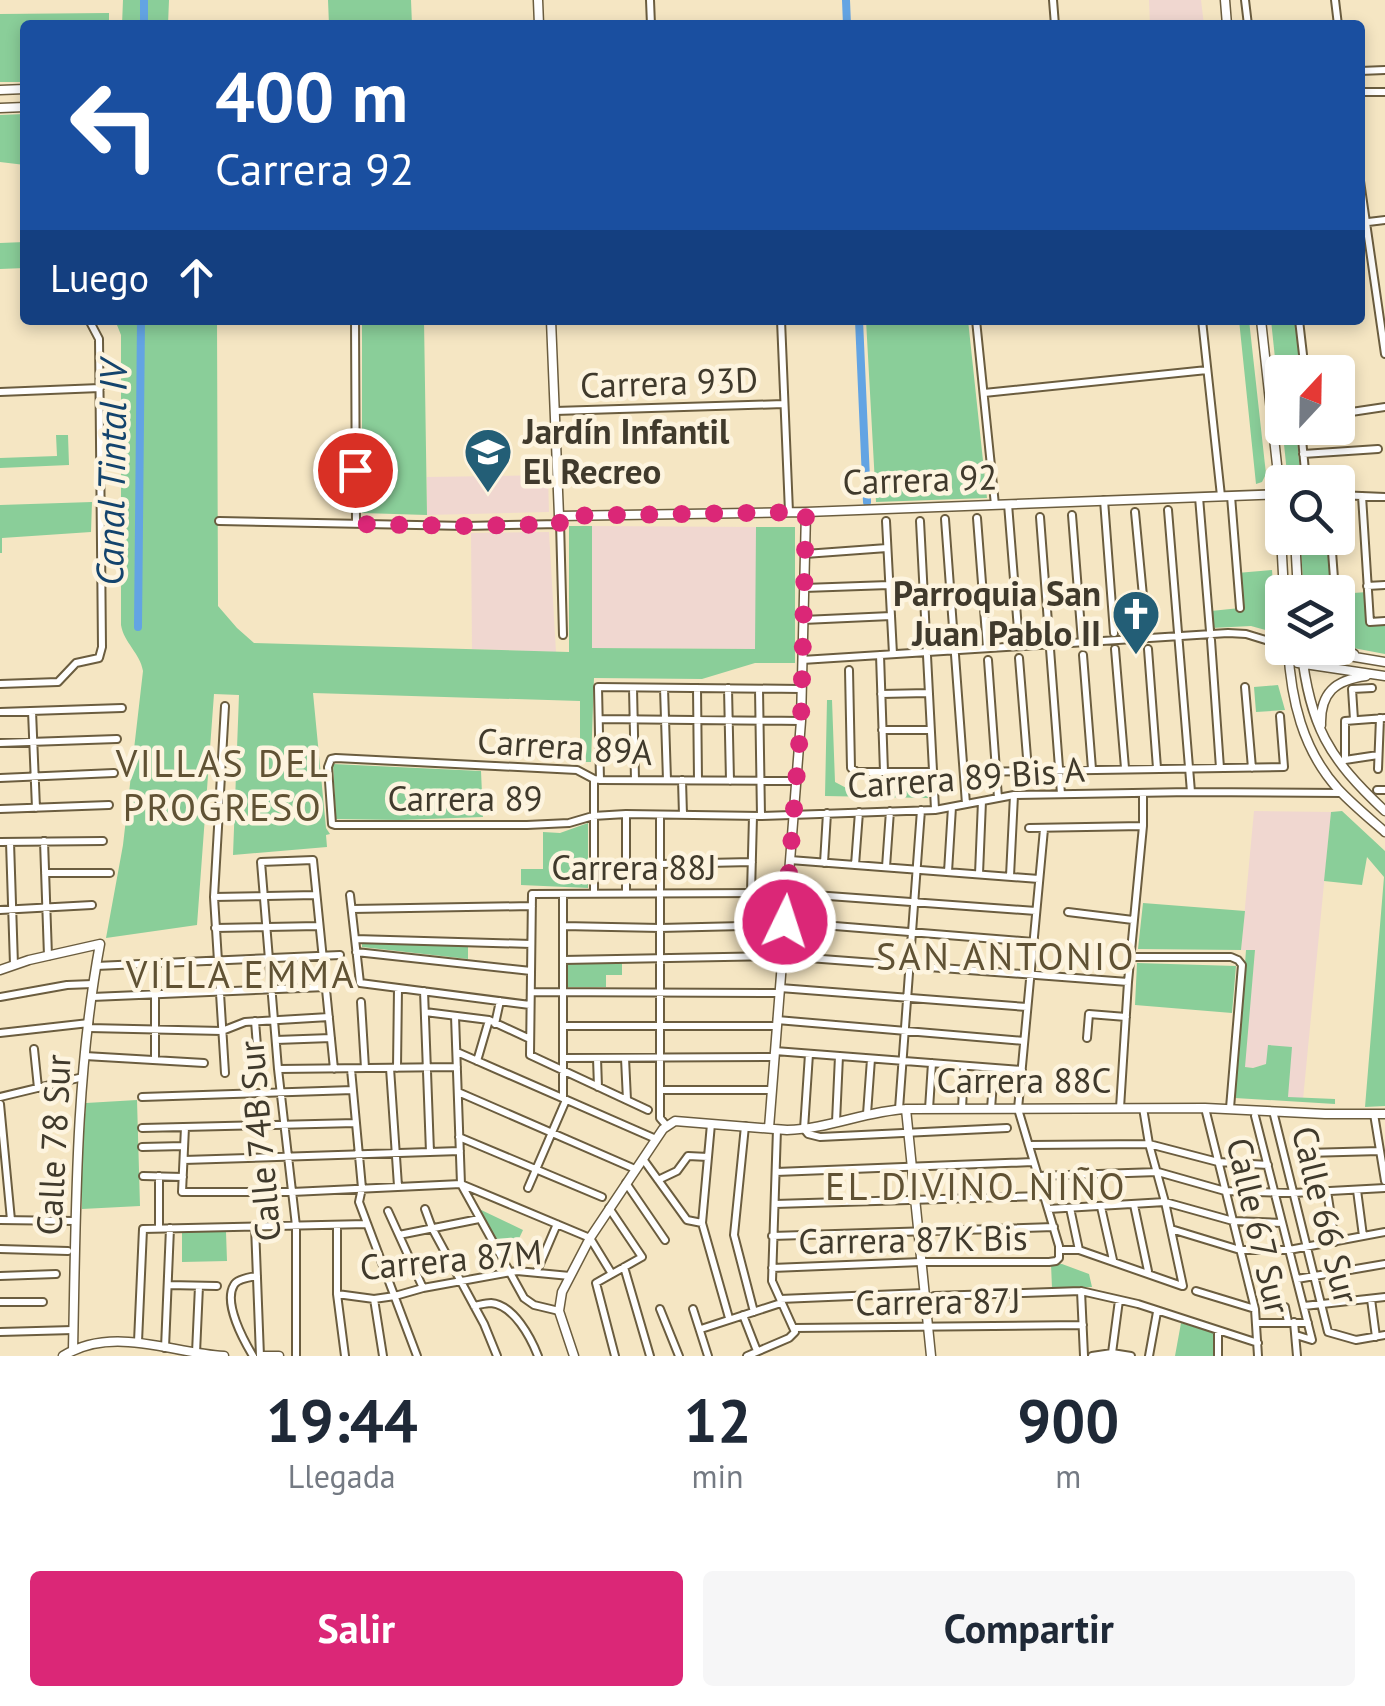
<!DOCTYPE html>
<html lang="es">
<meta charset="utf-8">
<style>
:root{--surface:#fff;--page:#f6f6f7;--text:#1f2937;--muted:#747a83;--accent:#db2777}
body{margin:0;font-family:"PT Sans",sans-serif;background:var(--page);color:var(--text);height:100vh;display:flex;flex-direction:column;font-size:38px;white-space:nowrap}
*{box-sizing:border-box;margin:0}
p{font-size:32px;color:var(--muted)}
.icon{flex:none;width:55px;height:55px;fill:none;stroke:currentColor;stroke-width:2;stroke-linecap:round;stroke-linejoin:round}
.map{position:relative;height:1356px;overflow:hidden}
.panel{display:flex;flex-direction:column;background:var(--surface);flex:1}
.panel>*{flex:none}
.hud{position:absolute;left:20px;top:20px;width:1345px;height:305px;border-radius:10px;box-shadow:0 5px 15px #0003;background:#1a4fa0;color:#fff;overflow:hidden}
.needle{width:65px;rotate:22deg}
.tools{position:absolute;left:1265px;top:355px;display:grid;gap:20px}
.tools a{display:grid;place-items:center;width:90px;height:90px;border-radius:10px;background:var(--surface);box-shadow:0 5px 15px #0003;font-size:50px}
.pin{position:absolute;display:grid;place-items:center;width:85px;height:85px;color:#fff;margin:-42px;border:5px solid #fff;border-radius:50%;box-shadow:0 2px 10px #0007}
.me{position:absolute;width:110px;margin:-55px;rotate:4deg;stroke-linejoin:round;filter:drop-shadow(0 0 8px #0008)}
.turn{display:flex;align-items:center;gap:35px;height:210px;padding:0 30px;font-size:45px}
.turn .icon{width:130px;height:130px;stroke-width:2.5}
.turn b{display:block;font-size:70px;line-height:85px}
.then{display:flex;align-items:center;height:95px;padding:0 30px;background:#0003;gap:20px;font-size:38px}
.eta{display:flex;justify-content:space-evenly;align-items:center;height:170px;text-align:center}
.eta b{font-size:60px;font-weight:700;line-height:70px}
.button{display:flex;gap:20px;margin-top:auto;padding:20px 30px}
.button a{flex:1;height:115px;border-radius:10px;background:var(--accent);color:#fff;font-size:40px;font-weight:700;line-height:115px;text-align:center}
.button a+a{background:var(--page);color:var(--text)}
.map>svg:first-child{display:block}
.commercial{fill:#f0d7d0}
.green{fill:#8ace99}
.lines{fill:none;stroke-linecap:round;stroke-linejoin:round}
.canal{stroke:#63a4e3;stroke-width:8}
.street-casing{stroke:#6b5d3f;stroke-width:10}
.secondary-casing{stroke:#6b5d3f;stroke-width:11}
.street{stroke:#fff;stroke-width:6}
.secondary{stroke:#fff;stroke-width:8}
.route{stroke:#db2777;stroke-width:18;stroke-dasharray:0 32.4}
.labels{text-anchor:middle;stroke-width:9;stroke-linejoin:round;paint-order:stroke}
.street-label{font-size:35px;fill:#403a2c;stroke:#fdf4df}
.poi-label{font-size:35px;font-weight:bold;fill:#403a2c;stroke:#fdf4df;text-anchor:start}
.water-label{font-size:38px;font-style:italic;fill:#14446d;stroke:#fdf4df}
.neighbourhood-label{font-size:38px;letter-spacing:2.5px;fill:#605234;stroke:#fdf4df}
</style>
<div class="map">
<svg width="1385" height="1356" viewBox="0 0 1385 1356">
<rect width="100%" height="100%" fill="#f5e6c3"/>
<path class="commercial" d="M1149,0H1201L1204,25H1150Z
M548,475L549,512L427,515V477Z
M592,526L756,527V649L592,648Z
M549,532L556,652L472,649L471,533Z
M1254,811L1331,812L1303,1099L1288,1098L1266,1064L1253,1068L1244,1067L1255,951L1241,950Z"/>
<path class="green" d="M123,0H169L168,25H122Z
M328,0H411L412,25H329Z
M109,13V25H25V82H0V14Z
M25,114V165L0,162V115Z
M25,242V268L0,269V243Z
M115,320H217L218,606L237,628L254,643L569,652V526H592V648L755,649L756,527H795V663H755L702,679L594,678L591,762H580V701L313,693L326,828L330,834L326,835L327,847L233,855L239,695L214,694L197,925L106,938L123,845L143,671C140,653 124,643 121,625V335Z
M424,320L427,515L362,513V321Z
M866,320H968L987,498L876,502Z
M1239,320H1249L1266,474L1262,482L1256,484Z
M1271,320H1296L1302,372H1282V428H1296L1300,472L1287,473Z
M56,435H68L69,465L0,468V458L57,456Z
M92,502L91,532L2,538V553H0V505Z
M1300,538H1331L1335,592H1304Z
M1272,570L1276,624L1269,631L1251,626L1212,628L1211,611L1240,608L1237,573Z
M1368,592L1370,622L1385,621V654L1348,647L1338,642V594Z
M1278,685L1285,710L1256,712L1254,687Z
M827,700H832L835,782L852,791H926L928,798L825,796Z
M333,764L481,771L483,817L399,820L336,819Z
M1342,811L1385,851V1106L1365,1107L1384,877L1367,857L1362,885L1324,881L1331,812Z
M588,823V888L521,885V869H543V832L560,833Z
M1143,903L1245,911L1241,950L1138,949Z
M362,941L468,945V959L362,947Z
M1246,950H1255L1245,1067L1253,1068L1266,1064L1268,1045L1292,1047L1288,1097L1335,1099V1104L1235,1098Z
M567,963H622V975H606V987H567Z
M1137,963L1236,966L1232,1013L1135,1005Z
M137,1100L140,1206L82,1209V1154L86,1103Z
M477,1208L523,1230L508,1262Z
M182,1231L226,1232L227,1261L182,1262Z
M1051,1264H1062L1089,1274L1092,1287L1052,1288Z
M1181,1323L1214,1332V1356H1175Z"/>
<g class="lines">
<path class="canal" d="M846,0L847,25
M144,25V0
M859,320L867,502
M138,627L141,320"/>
<g class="street-casing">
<path id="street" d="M650,0L651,25
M1053,0L1055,25
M1245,0L1248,25
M1335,0L1338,25
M1360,71L1385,70
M1360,92H1385
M1360,181L1385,354
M1360,223L1385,220
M355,320L356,524
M781,320L789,512
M976,320L995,505
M1202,320L1221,496
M1299,320L1305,372
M0,392L100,388
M984,393L1207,370
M555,411L784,404
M1338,414L1385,407
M1301,428L1306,482
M1303,454L1378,449
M1338,495L1385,497
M1231,496L1240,608
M1362,496L1370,622L1385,621
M1199,497L1210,631
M1104,500L1114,633
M1008,504L1019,642
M1168,510L1191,792
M1135,512L1147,638
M1072,515L1082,642
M1040,517L1061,794
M977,518L987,648
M945,519L966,804
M219,521L466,526L560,524
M886,521L893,654
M920,521L935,809
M560,522L563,635
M1331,538L1335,592
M805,554L887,548
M1367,586L1385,585
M804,588L889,585
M803,620L891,616
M1211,640L1220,768
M1115,649L1125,768
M1148,649L1157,768
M880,655L884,772
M1083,655L1092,769
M1019,658L1028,770
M802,660L1228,633L1246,634L1282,645
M988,660L998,798
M849,670L851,768L857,772H933
M0,684L58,682L76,663L99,658L102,647L99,339L89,320
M1245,687L1252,768
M633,688L635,780
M664,688L667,780
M697,688L698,780
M728,688L730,781
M759,689L761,816
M881,694L928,693
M225,706L214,897L225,1073
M32,711L36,808
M0,712L122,708
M599,719L801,721
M1354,720L1352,689L1372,688
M882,730H930
M0,743L117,739
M1345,760V721L1385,718
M1345,760L1378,755
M1378,769L1380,718
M964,772L1284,767L1280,716
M0,778L114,773
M594,779V893
M600,780L598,687L801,689
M682,780L683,815
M796,781L600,780L594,779L577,770L336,758L331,759L328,767L332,824L335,825H527L569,823L593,816L626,814L761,816L935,810L1014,795L1191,792L1342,793
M1377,790H1385
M0,809L109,805
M660,815V1118L666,1125
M1029,828L1143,826
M44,841L48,956
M0,842L103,841
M10,842L14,965
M790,860L1039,879
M824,863L827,813
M660,864L752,862
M855,865L859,812
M886,867L890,811
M948,872L952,807
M45,873H110
M979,874L982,801
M1010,876L1014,795
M626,893V814
M751,893L753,816
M350,895L360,983L530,1005
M214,897L316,895
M352,909L532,906
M0,910L92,905
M1068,912L1133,920
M785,922L1033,942
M563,926L660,928L785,925
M215,928L319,926
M355,939L531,944
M356,952L531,971
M1130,957H1231L1238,960L1242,965L1230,1108
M563,960L782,956L1128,982
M155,964V1060
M96,966L340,955
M780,988L1027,1007
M424,991L430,1152
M531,992L779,993
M0,997L67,985L93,984
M92,997L326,987
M361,1002L365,1068
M425,1012L489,1020L530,1039
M455,1016L461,1184L524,1298L534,1305L559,1311
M777,1020L1024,1041
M255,1021L258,1059
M495,1024L500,1001
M563,1026H777
M89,1028L222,1031L245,1022L329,1017
M0,1033L89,1023
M1087,1038L1089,1014L1126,1017
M276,1040L331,1038
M34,1049L38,1088
M775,1051L1022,1070
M457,1052L656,1139
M809,1054L804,1129L808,1134L820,1137L1007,1128
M85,1056L204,1063
M563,1058L774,1057
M597,1058L598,1087
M625,1058L627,1100
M477,1061L489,1020
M390,1068L398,1186
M397,1068L398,988
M278,1069L457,1067
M351,1069L362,1188L359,1202L417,1356
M660,1090H772
M458,1092L635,1169
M0,1097L83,1077
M142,1097L353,1090
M563,1097V894
M0,1104L11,1220
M1120,1108L1128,982L1143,826V793
M1143,1108L1149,1144L1165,1202L1183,1286
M1205,1108L1255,1309L1258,1356
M899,1109L921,810
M929,1109L932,1063
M962,1109L964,1066
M991,1109L994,1068
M648,1110L530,1055L532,894L787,893L1036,911
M1273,1111L1328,1332L1356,1340L1385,1335
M867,1114L871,1059
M1374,1114L1385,1181
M1255,1116L1312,1340L1296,1335
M836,1122L839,1056
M711,1124L702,1223L729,1318
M745,1126L734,1235L754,1312
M185,1127L182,1192H292L461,1184L590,1238L612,1274
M142,1128L356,1123
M459,1137L602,1197
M1029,1145L1149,1144L1218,1162L1268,1165
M142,1147L184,1146
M643,1159L687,1220L702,1223
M184,1160L460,1151
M776,1172L1033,1162
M143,1176L183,1177
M1038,1176L1158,1172L1225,1191L1293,1193L1385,1188
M658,1180L677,1171L688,1156L708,1157
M626,1183L665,1240
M528,1188L566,1100
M1357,1190L1363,1236
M1327,1191L1335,1242
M1315,1192L1306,1153L1380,1151
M775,1204L1044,1196
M1134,1205L1148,1271
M1101,1207L1113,1260
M609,1208L642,1257L596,1283L615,1356
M1070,1208L1079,1250
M425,1209L432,1228L484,1324L497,1356
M1048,1209L1165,1202L1233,1221L1282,1223
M388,1211L423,1288
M0,1220L75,1221
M337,1225V1294L345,1356
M255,1226L260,1356
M159,1228V1176
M1171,1229L1240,1250H1289L1385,1232
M399,1235L479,1219
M772,1236L1054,1227
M0,1249L68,1251
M1061,1250H1079L1182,1286
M624,1267L650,1356
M772,1268L921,1262H1049L1056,1261L1059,1258V1246L1018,1109L1044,829
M537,1271L557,1224
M0,1276L56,1274
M1297,1279L1385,1264
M168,1285L217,1286
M1081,1291L1084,1356
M1196,1291L1255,1309
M337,1294L374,1299L395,1296L423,1288L517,1271L570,1276
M934,1296L1081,1291L1138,1304L1258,1343
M374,1299L383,1356
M780,1299L924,1293
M1371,1299L1376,1337
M0,1302H43
M474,1306C480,1305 485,1303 491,1303C514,1305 531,1338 538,1356
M1304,1306L1385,1297
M1285,1307L1288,1322
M660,1309L679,1356
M693,1309L708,1356
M743,1315L757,1351
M1294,1322L1297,1356
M1257,1323H1308
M794,1328L1083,1325
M701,1329L781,1303
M0,1332L73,1330
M138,1342L143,1229L367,1224
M165,1348L170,1228
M196,1353L199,1286
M1112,1353L1119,1300
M253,1356C244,1341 223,1303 234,1285C237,1279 250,1277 257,1276
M296,1356V1226L278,1069L261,862L313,860L334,1069
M747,1356L789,1338L795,1332L772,1281L777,1129
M1092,1356L1112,1353L1131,1356
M1149,1356L1157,1312
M1218,1356V1331"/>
</g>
<g class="secondary-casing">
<path id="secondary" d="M538,0L539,25
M1225,0L1227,25
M0,90L25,89
M0,108L25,107
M551,320L559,516L806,512L1282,494
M1261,320L1277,465L1284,592
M1295,538L1298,592
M1338,646L1354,654
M1288,648C1291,699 1302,749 1338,789C1352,804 1369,818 1385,832
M1301,648C1310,726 1328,758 1385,811
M1301,648L1385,662
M1298,663L1385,676
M1321,725C1320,693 1335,680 1366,676
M0,970L29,960L100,944C75,1078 76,1214 73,1350
M906,1109L931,1356
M769,1128L801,721L806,512
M63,1356C113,1325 170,1353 224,1356
M262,1356H279
M574,1356L559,1311L562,1292L590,1238L663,1129L675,1121L787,1130C828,1129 866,1111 906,1109L1205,1108L1325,1114H1385"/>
</g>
<use href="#street" class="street"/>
<use href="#secondary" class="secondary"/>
</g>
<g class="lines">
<path class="route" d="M355,470L356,524L466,526L560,524L559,516L806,512L801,721L785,922"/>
</g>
<defs>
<g id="school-pin" transform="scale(2.5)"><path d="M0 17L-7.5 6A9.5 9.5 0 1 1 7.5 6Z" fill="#235e76" stroke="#fdf4df"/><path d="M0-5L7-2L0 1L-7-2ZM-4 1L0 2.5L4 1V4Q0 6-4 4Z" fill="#fff"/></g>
<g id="church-pin" transform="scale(2.5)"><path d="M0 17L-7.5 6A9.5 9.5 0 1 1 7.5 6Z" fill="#235e76" stroke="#fdf4df"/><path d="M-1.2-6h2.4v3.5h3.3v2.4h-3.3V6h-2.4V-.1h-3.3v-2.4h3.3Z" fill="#fff"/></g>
</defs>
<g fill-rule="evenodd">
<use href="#school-pin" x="488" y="452"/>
<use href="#church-pin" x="1136" y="614"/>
</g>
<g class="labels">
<g class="street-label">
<text transform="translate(669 383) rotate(-2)" y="12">Carrera 93D</text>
<text transform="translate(920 480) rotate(-2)" y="12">Carrera 92</text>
<text transform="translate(565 747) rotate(4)" y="12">Carrera 89A</text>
<text transform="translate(966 778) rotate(-4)" y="12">Carrera 89 Bis A</text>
<text x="465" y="811">Carrera 89</text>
<text x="634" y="880">Carrera 88J</text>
<text x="1024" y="1093">Carrera 88C</text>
<text transform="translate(260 1141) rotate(-95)" y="12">Calle 74B Sur</text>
<text transform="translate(54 1145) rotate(-87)" y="12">Calle 78 Sur</text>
<text transform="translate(1325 1215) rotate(76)" y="12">Calle 66 Sur</text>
<text transform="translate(1258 1226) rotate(77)" y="12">Calle 67 Sur</text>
<text transform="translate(913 1240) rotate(-1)" y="12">Carrera 87K Bis</text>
<text transform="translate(451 1260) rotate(-5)" y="12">Carrera 87M</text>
<text transform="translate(938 1302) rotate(-1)" y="12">Carrera 87J</text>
</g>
<g class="poi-label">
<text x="523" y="444">Jardín Infantil<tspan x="523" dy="40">El Recreo</tspan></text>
<text x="1101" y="606" text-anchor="end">Parroquia San<tspan x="1101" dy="40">Juan Pablo II</tspan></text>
</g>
<g class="water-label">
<text transform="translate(112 473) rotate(-89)" y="13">Canal Tintal IV</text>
</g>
<g class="neighbourhood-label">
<text x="223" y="777">VILLAS DEL<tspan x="223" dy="44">PROGRESO</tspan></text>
<text x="1006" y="970">SAN ANTONIO</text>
<text x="241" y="988">VILLA EMMA</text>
<text x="976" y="1200">EL DIVINO NIÑO</text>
</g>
</g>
</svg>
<div class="tools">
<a><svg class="needle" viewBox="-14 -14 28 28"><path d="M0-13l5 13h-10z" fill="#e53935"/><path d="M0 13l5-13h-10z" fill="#747a83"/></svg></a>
<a><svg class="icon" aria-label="search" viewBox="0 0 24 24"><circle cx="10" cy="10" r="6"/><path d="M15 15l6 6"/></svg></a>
<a><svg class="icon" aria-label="layers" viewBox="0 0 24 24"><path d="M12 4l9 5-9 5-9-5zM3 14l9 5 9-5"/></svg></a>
</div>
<div class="pin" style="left:355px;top:470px;background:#d93025"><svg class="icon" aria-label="arrive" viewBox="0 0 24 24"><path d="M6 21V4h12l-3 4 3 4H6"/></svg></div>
<svg class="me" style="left:785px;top:922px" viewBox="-20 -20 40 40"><circle r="17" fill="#db2777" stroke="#fff" stroke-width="3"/><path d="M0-11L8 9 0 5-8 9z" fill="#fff"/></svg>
<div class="hud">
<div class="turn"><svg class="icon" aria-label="left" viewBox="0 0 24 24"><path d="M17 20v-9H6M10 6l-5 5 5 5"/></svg><div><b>400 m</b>Carrera 92</div></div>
<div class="then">Luego<svg class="icon" aria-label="ahead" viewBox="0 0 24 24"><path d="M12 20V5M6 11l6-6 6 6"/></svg></div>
</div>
</div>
<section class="panel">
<div class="eta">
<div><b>19:44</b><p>Llegada</p></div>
<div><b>12</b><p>min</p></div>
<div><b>900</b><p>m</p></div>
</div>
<div class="button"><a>Salir</a><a>Compartir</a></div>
</section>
